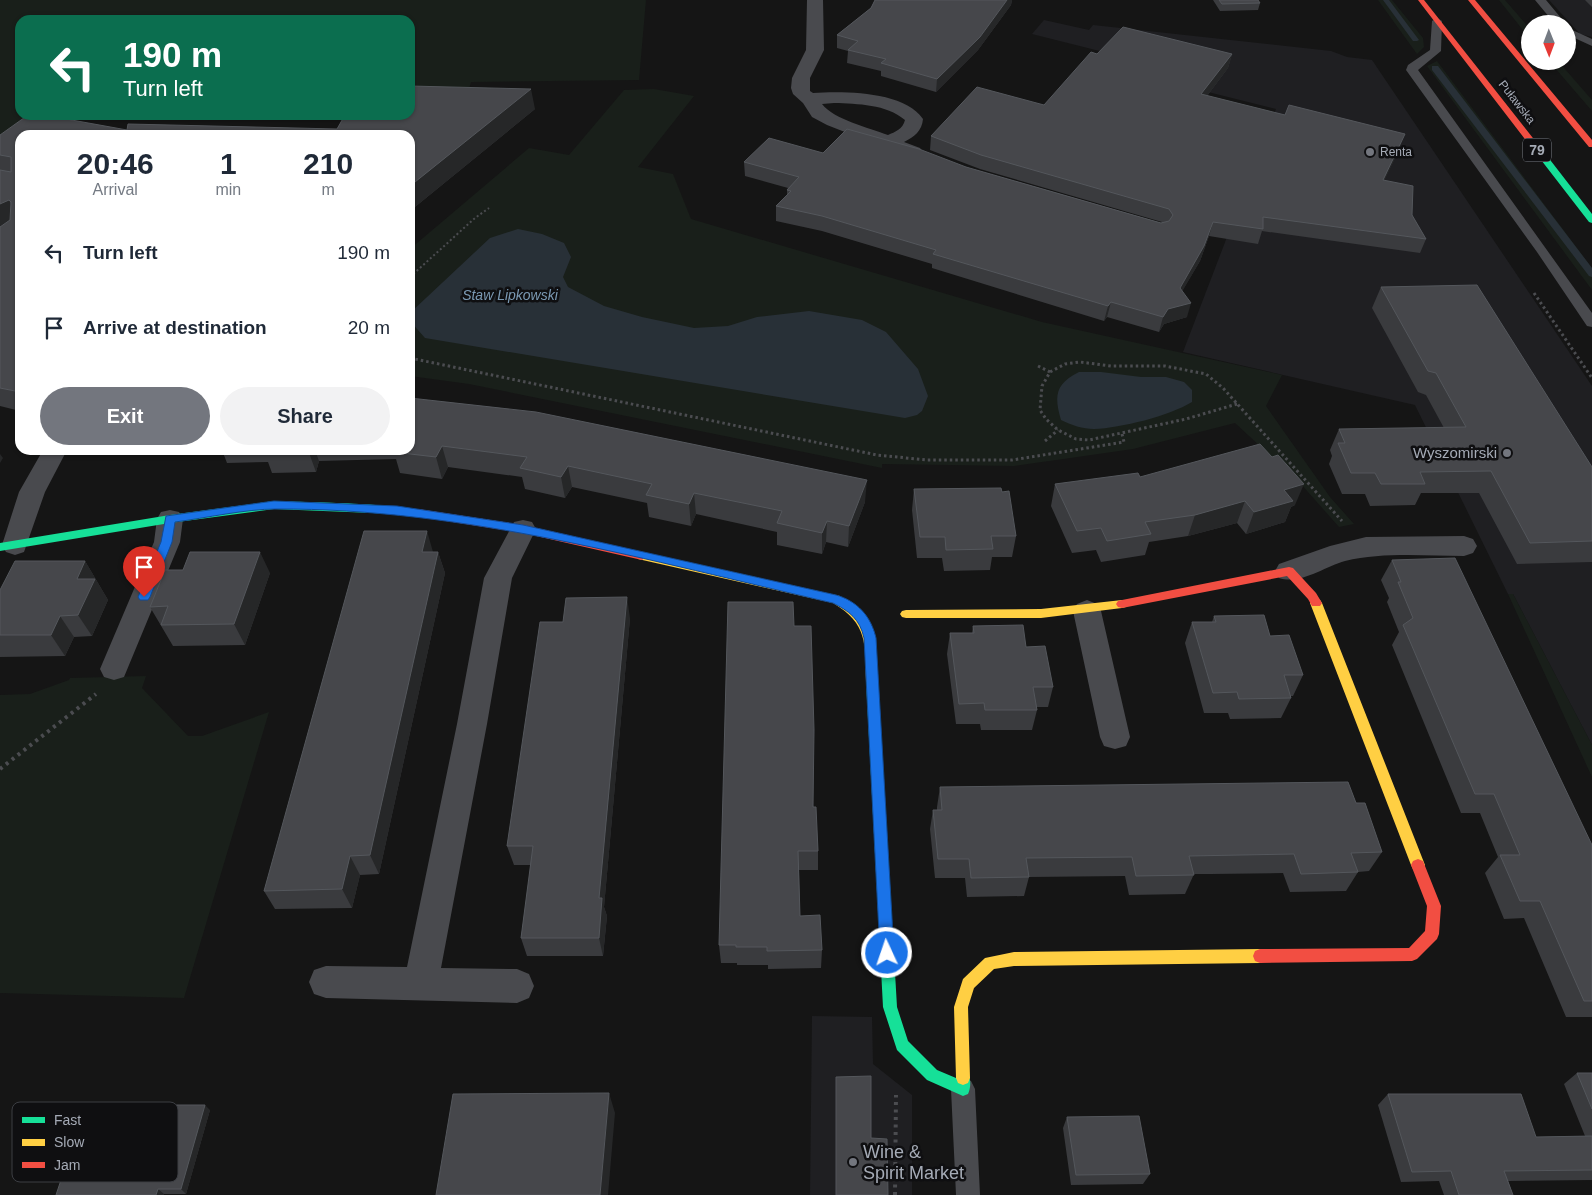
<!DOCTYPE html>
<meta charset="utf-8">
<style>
:root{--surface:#fff;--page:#f2f2f3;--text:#1f2937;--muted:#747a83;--accent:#73767e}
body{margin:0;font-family:Arial,sans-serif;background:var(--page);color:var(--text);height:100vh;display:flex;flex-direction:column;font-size:19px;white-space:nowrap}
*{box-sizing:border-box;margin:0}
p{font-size:16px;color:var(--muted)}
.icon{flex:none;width:28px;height:28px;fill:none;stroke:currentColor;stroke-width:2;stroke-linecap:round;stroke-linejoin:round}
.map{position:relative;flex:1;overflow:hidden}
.drawer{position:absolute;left:15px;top:130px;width:400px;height:325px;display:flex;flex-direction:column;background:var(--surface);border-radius:15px;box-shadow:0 1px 4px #0004}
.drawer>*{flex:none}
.banner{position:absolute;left:15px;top:15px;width:400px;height:105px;border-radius:15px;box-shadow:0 1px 4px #0004;background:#0b6e4f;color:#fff;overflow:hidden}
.needle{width:32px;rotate:179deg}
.buttons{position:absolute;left:1521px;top:15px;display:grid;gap:10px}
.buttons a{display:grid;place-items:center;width:55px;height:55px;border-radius:50%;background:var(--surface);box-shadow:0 1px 4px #0004;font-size:25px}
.pin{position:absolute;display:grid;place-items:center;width:42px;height:42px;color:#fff;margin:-51px -21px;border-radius:50% 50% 50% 0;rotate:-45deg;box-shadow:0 0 5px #0007}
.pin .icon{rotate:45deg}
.me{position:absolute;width:55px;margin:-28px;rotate:357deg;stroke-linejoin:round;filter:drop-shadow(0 0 4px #0008)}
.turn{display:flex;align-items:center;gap:18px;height:105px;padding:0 25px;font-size:22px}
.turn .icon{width:65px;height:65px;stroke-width:2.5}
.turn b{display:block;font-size:35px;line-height:42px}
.eta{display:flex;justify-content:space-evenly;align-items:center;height:85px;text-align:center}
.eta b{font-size:30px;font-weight:700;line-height:35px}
.cta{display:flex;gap:10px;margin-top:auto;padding:10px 25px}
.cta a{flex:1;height:58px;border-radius:30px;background:var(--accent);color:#fff;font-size:20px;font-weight:700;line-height:58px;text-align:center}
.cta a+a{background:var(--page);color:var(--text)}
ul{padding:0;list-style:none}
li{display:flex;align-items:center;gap:15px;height:75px;padding:0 25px}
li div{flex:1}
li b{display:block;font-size:19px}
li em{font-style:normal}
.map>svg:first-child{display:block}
.built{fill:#1f1f22}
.green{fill:#191f1a}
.water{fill:#283037}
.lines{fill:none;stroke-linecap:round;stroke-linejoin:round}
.stream{fill:#283037;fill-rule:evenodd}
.path-far2{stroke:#4b4c50;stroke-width:2;stroke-dasharray:2 2.5;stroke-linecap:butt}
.path-far1{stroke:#4b4c50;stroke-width:3;stroke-dasharray:2.5 3;stroke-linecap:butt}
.path{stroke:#4b4c50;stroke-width:4;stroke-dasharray:3 4.5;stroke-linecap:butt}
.lane{fill:#494a4e;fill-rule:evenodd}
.street{fill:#494a4e;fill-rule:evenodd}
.fast{fill:#16e098;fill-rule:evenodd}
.slow{fill:#ffcf43;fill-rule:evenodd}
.jam{fill:#f24e42;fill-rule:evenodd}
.wall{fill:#3a3b3e}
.shaded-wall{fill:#262728}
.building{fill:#46474b;stroke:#54575c}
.route{fill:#1a73e8;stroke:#114b97}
.poi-dot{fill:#73767e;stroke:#0f0f11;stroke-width:2}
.labels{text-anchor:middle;stroke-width:5;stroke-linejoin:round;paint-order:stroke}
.far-street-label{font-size:12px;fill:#a5abb6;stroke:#0f0f11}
.far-poi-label{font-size:12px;fill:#a5abb6;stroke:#0f0f11;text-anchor:start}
.shield{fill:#0f0f11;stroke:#787c84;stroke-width:1}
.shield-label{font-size:14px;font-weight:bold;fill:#a5abb6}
.far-water-label{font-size:14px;font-style:italic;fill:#7b99b3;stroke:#0f0f11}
.poi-label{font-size:15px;fill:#a5abb6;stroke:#0f0f11;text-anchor:end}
.near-poi-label{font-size:18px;fill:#a5abb6;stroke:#0f0f11;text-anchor:start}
.key{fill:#0f0f11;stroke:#3c3e43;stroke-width:1}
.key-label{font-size:14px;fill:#a5abb6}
</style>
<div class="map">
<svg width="1592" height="1195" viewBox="0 0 1592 1195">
<rect width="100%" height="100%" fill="#151515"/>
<path class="built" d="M1549,0H1592V37L1580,34Z
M1044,20L1089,30L1093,25L1331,51L1347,57L1372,60L1592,386V745L1513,594H1508L1415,405L1183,352L1276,109L1208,92L1215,80L1032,34Z
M812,1016L872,1017L873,1064L912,1095V1195H810Z"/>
<path class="green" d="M0,0H646L639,80L471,82L469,89L410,90V20H20V115H36L0,139Z
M1378,0H1392L1423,38L1424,47L1417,54Z
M1499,0H1505L1530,29V39Z
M1437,61L1592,268V290L1427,66Z
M1549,61H1558L1592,100V111Z
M654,89L694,96L638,167L673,174L691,219L1042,322L1282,375L1266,406L1330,497L1354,524L1339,527L1300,483L1235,423L1133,449L1014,466L882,464V468L469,384L410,376V249L529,148L569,155L624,90Z
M1508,594H1513L1592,745V777Z
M146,676L142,688L188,736H202L269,712L184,998L0,993V695L30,694L69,680L70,678Z"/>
<path class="water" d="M518,229L542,234L564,243L571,257L563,277L568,287L604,306L642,317L694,328L728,326L757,317L809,311L862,320L886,332L918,369L928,396L922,411L917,415L905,418L425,338L410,321V313L490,238Z
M1079,372H1101L1141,377H1166L1184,382L1192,390V402C1169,416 1121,428 1094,429C1083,429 1071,425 1061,420C1054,396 1055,384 1079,372Z"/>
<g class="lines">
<path class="stream" d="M1383,0H1389L1419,40L1417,41H1413Z
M1432,66H1438L1592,268V277L1589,276L1432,70Z"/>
<path class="path-far2" d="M410,277L475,218L489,208"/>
<path class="path-far1" d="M1534,293L1592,378
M410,358L877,455L927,460H1012L1124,442L1122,434
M1038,366L1050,372
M1237,404L1186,419L1089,440L1076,439L1058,430L1046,419L1040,410L1042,386L1050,372L1065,364L1080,362L1111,366H1165L1206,374L1223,388L1342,521
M1045,441L1058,430"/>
<path class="path" d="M0,769L96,694
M895,1195L896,1095"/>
<path class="lane" d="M1535,0H1546L1566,24H1555Z
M1437,18L1442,21L1441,51L1418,70L1592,313V327L1587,326L1537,252L1406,70L1408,65L1430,50L1432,21Z
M1568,28L1592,39V46L1568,35Z
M963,1077L971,1081L975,1089L980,1195H956L951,1089L955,1081Z"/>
<path class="street" d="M807,0H823L824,50L810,78V91L813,93C844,91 904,91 923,119C922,131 914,137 904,142L920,148L923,152L920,156L913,158L906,156L827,125L812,117L803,103L793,94L791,88L792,78L806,50ZM834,103C858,104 886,104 905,120C903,129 895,132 888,135C869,128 833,119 822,104Z
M43,450H67L45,492L24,552L15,555L6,552L2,545L19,492Z
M170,510L179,512L183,519L180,542L124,677L114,680L104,677L100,669L154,542L157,519L161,512Z
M523,520L532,522L536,529L512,578L487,724L441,968L517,969L529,974L534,986L529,998L517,1003L326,998L314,994L309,982L314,970L326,966L407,967L457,724L484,578L514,522Z
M1464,536L1473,539L1477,546L1473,553L1464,556C1425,556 1383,552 1345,561C1324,567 1300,585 1279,578L1275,571L1279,564L1330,546L1366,537Z
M1087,600L1097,604L1101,611L1130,737L1126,746L1115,749L1104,746L1100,737L1073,611L1077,604Z"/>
<path class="fast" d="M1538,152H1544L1592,214V223L1589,222L1538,156Z
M274,501C295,502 415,503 423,513L418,517L397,514L274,509L170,523L0,551V543L170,515Z
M872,676L876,678L878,681L897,1007L908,1041L937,1070L956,1078L958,1073L963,1071L968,1073C971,1080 971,1087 968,1094L963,1096L927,1080L897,1050L883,1007L866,681L868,678Z"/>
<path class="slow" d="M642,552L840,596C876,618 876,642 878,681L876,684H868L866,681C865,643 868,624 833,603L638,559L637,556Z
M1316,599L1320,600L1322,603L1425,865L1423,869L1418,871L1413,869L1411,865L1310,603L1312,600Z
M1122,600L1126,601L1128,604L1126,607L1122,608L1041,618H906L902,617L900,614L902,611L906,610L1041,609Z
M1260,949L1265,951L1267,956L1265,961L1260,963L1014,966L994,969L974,988L968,1007L970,1078L968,1083L963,1085L958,1083L956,1078L954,1007L963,979L985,958L1014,952Z"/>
<path class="jam" d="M1418,0H1424L1544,152V156H1538Z
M1468,0H1475L1592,140V147H1589Z
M418,509L523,525L642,552L647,556L642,560L523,533L414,516L413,513Z
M1289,567L1293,568L1316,593L1322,603L1320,606H1312L1308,599L1287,576L1122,608L1118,607L1116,604L1118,601L1122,600Z
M1418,859L1423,861L1441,906L1439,934L1437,939L1417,959L1412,961L1260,963L1255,961L1253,956L1255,951L1260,949L1409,948L1425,931L1427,906L1411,865L1413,861Z"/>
</g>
<path class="wall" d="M875,0H1012L1011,5L978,50L936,92L881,76V71L847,63L848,51L837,48V35L871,8Z
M1213,0H1258L1260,3L1258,10L1220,11Z
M1585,0H1592V7Z
M1097,54H1232L1228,68L1207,96L1400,148L1384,180L1412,215L1426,239L1420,253L1262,231L1258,244L1209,236L1200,261L1182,291L1187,317L1164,324L1159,332L1107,317L1104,321L932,268V264L822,231L776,221V206L787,195V190L788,188L745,176L744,162L823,153L966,167L1161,223L1162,222L980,169L930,150L931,136L1044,105Z
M535,109L410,211V135H20V411L0,406V135L127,130L337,129Z
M1381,287L1592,467V562L1517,564L1479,493H1421L1415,505L1370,506L1365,494H1342L1329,464L1332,456L1330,450L1339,429L1444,428L1426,395L1418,392L1372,308Z
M410,398L865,502L848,547L826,542L822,554L777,545V532L696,514L691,526L649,517L647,503L572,487L565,498L525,489L522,477L448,467L442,479L400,473L396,459L319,461L316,472L272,473L268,462L227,463L222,450H410Z
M1140,477L1295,505L1291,507L1285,522L1246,534L1237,523L1188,536L1149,542L1145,555L1101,562L1096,550L1072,553L1051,506L1055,484Z
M914,489L1002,492L1016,536L1012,557H992L990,570L944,571L942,558H917L912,510Z
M433,552H438L445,573L379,874L360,875L352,908L275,909L264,891Z
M1392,560L1592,845V1017H1566L1524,918L1504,919L1485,873L1498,857L1480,813H1461L1392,645L1399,632L1387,602L1389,598L1381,580Z
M85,561L108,600L92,636L74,637L65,656L0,657V590Z
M270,573L245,645L173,646L150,607Z
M1214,616L1270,636L1303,675L1293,696H1291V698L1281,718L1230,719L1228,713H1204L1185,643L1192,622H1212Z
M630,618L604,907L607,916L603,956H527L521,938L531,865H514L507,846L563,622Z
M794,626L818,851V870H799L800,916L822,950L821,968L768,969V965H737V963H721L719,945Z
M973,626L1026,647L1053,687L1048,707H1037V710L1032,730H981L980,724H956L947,654L950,633H972Z
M940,787L1356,803L1382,852L1369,871L1358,872L1346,891L1290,892L1283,873L1210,874H1194L1185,894L1129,895L1125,876L1029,877L1024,896L967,897L965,878H935L930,829L933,810H937V807Z
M1577,1073H1592V1180L1508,1181L1513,1195H1444L1439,1181L1401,1182L1378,1105L1388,1094L1536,1137L1585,1136L1564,1084Z
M210,1110L186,1194H164L163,1195H56L114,1135Z
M1067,1117L1150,1174L1143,1184L1071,1185L1063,1128Z"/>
<path class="shaded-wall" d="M1007,0H1012L1011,5L978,50L936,92L937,79Z
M1232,54L1228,68L1198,108L1201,94Z
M531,89L535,109L410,211V186Z
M1405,134L1400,148L1378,194L1383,180Z
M9,200L19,221L0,233V204Z
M1213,222L1209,236L1200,261L1176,302L1180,288Z
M1111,302L1107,317L1104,321L1108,306Z
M1191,303L1187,317L1164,324L1159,332L1163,317L1168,309Z
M442,446L448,467L442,479L436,457Z
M308,450H315L319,461L316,472Z
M0,454L3,458L0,463Z
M568,466L572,487L565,498L561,477Z
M867,480L865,502L848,547L849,526Z
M1304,484L1295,505L1291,507L1285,522L1246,534L1254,512L1284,490Z
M694,493L696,514L691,526L689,504Z
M1245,501L1237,523L1188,536L1195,515Z
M827,521L826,542L822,554V533Z
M427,531L433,552H422Z
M260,552L270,573L245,645L234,624Z
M438,552L445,573L379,874L370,855Z
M85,561L108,600L92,636L78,615L77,579Z
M627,597L630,618L604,907L607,916L603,956L599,938V898Z
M60,616L74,637L65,656L51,635Z
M350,856L360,875L352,908L342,889Z
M609,1093L615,1113L608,1195H600Z
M205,1105L210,1110L186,1194L181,1189Z
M158,1189L164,1194L163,1195H156Z"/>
<path class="building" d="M875,0H1007L980,37L937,79L881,63L886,59L848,50L858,41L837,35L871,8Z
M1219,0H1258L1260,3L1222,4Z
M1123,27L1232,54L1201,94L1285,115L1289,105L1405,134L1383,180L1413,186L1412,215L1426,239L1263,217V229L1213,222L1204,246L1180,288L1191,303L1168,309L1163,317L1111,302L1108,306L933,254L936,250L822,216L776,206L791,191L787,190L799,177L744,162L769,138L823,153L847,129L919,149L966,167L1161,223L1169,221L1173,215L1169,209L981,155L931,136L977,87L1044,105L1091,52L1097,54Z
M410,86L531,89L410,186V135H20V392L0,388V227L10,220L11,202L9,200L0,204V170L11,172V157L0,155V135L28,115H44L127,130L128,124L337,129L345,115H410Z
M1477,285L1592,467V541L1530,543L1491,471L1420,472L1425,484H1381L1375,473H1351L1338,443H1345L1339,429L1466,427L1436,373L1428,371L1381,287Z
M410,398L536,412L867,480L849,526L827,521L822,533L777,523L782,511L694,493L689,504L646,495L652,484L568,466L561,477L520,468L527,457L442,446L436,457L393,452L394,450H410Z
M1260,444L1272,457L1278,455L1304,484L1284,490L1293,501L1254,512L1245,501L1195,515L1145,522L1151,534L1107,541L1101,528L1077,531L1055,484L1138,473L1140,477Z
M264,450H308V451L263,452Z
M1001,488L1002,492L1009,491L1016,536H991L993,549L946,550L945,537H920L914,489Z
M364,531H427L422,552H438L370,855L350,856L342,889L264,891Z
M190,552H260L234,624L161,625L168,606L150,607L165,570H183Z
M1455,558L1592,845V1001H1584L1540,901H1520L1500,855H1520L1494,794H1475L1403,625L1413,618L1398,582H1401L1392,560Z
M15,561H85L77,579H95L78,615L60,616L51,635H0V590Z
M627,597L599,898H602L599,938H521L533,846H507L540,622H563L566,598Z
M728,602H793L794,626H811L814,730L813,807H816L818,851H798L800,916L820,915L822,950L767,951V947H736V945H719Z
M1264,615L1270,636L1289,635L1303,675H1284L1291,698L1239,699L1237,692L1213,693L1192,622H1216L1214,616Z
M1023,625L1026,647L1045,646L1053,687H1033L1037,710H985L984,703L959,704L950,633H974L973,626Z
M1348,782L1356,803H1365L1382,852L1351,853L1358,872L1301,874L1294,854L1189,856L1194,875L1136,876L1132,857L1026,858L1029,877L971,878L969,859H938L933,810H942L940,787Z
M1577,1073H1592V1109Z
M871,1076V1138L887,1139L888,1195H836V1077Z
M609,1093L600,1195H436L453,1094Z
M1388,1094H1521L1536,1137L1592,1136V1170L1504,1171L1513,1195H1459L1451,1171L1412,1172Z
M124,1105H205L181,1189H158L156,1195H56L76,1135H114Z
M1139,1116L1150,1174L1076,1175L1067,1117Z"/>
<path class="route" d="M274,501L397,506L523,525L836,595C857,601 871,616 876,638L894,953L892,958L887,959L882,958L880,953L864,638C860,619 849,611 833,603C650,561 465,508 276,509C246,509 206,518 175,522L172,542L150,597L148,600H140L138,597L161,542L166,516Z"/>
<g class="poi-dot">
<circle cx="1370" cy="152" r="5"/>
<circle cx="1507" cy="453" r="5"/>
<circle cx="853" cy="1162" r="5"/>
</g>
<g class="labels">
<g class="far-street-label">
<text transform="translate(1517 102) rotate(52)" y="4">Puławska</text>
</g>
<g class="far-poi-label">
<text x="1380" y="156">Renta</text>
</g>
<rect class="shield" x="1523" y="138.5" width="28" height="23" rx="4"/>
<g class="shield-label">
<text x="1537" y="155">79</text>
</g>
<g class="far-water-label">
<text x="510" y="300">Staw Lipkowski</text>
</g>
<g class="poi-label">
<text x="1497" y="458">Wyszomirski</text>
</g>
<g class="near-poi-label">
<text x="863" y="1158">Wine &amp;<tspan x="863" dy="21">Spirit Market</tspan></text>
</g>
</g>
<rect x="12" y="1102" width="166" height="80" rx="8" class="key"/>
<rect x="22" y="1117" width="23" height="6" fill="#16e098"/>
<rect x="22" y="1139" width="23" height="7" fill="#ffcf43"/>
<rect x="22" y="1162" width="23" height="6" fill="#f24e42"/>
<g class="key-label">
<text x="54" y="1125">Fast</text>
<text x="54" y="1147">Slow</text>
<text x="54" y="1170">Jam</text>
</g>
</svg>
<div class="buttons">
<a><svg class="needle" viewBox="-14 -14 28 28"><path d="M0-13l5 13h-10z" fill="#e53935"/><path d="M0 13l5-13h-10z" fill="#747a83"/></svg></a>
</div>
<div class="pin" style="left:144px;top:597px;background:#d93025"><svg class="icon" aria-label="arrive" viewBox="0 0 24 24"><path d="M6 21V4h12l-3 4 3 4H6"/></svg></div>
<svg class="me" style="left:887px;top:953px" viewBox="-20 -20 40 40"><circle r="17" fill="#1a73e8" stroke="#fff" stroke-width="3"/><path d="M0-11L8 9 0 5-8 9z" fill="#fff"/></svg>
<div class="banner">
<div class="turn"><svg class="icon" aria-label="left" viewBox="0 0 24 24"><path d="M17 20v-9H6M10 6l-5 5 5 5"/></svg><div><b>190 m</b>Turn left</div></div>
</div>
<section class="drawer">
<div class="eta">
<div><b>20:46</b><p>Arrival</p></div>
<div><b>1</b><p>min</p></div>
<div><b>210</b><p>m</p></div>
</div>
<ul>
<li><svg class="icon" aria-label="left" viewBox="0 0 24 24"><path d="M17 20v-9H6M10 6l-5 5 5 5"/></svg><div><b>Turn left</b></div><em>190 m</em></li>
<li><svg class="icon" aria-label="arrive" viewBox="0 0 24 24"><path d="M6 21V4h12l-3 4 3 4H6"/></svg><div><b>Arrive at destination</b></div><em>20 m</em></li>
</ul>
<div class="cta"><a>Exit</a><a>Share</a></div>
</section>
</div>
